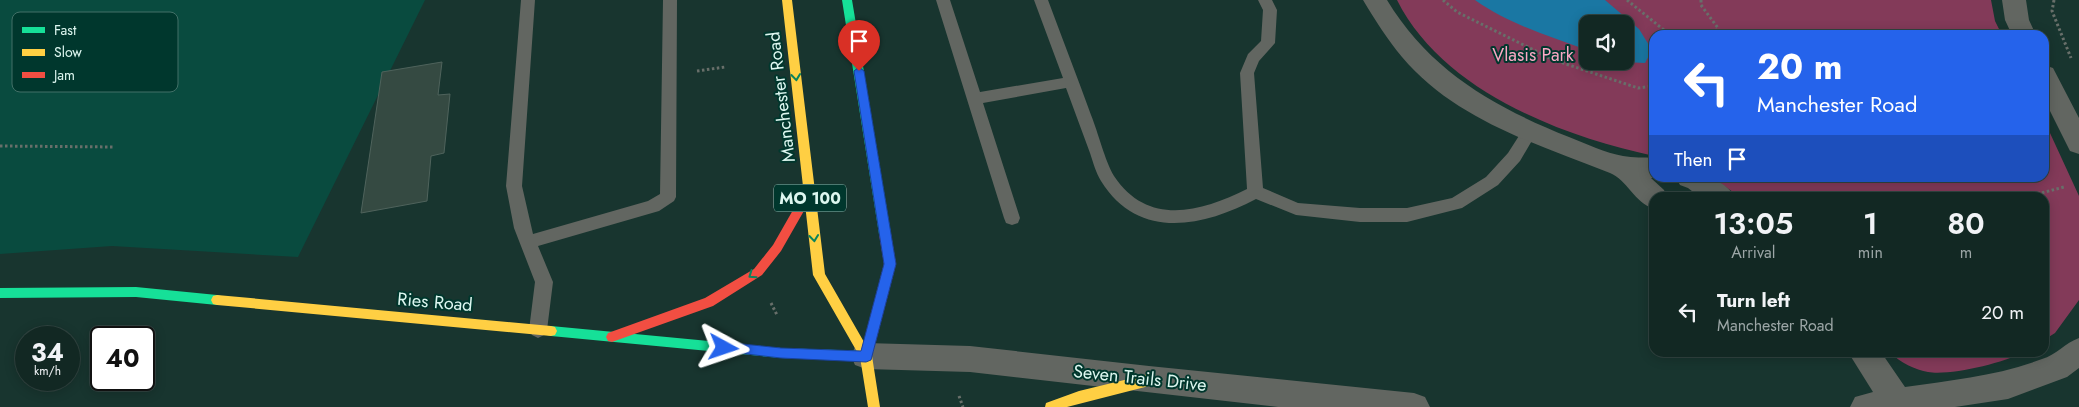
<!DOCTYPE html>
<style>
:root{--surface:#122823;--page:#1b302b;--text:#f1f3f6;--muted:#9ca6a6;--line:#314441}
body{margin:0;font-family:Jost,sans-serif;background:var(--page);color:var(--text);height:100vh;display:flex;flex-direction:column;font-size:19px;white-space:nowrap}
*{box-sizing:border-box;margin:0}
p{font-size:16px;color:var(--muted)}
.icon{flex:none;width:28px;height:28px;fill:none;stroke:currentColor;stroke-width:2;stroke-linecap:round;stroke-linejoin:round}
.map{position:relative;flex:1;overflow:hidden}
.drawer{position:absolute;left:1649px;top:192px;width:400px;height:165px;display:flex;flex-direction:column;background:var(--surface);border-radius:15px;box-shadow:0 2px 12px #0003,0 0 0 1px var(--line)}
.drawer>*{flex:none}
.top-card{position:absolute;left:1649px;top:30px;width:400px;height:152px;border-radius:15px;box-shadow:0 2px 12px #0003,0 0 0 1px var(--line);background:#2563eb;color:#fff;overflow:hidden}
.controls{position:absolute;left:1579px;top:15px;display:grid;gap:10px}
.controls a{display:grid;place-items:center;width:55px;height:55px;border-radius:10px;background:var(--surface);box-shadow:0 2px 12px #0003,0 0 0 1px var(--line);font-size:25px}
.speed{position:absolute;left:15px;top:326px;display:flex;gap:10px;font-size:25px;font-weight:700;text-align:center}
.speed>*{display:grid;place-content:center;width:65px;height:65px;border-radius:50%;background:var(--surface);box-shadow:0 2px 12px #0003,0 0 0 1px var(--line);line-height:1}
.speed small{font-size:12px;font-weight:400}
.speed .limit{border:2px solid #111;border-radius:8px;background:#fff;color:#111}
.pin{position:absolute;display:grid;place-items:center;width:42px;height:42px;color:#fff;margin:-51px -21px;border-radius:50% 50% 50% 0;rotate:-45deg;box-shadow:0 0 5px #0007}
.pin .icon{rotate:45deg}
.me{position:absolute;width:55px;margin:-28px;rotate:95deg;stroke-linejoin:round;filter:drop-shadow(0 0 4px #0008)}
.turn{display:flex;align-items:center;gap:18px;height:105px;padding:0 25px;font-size:22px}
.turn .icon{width:65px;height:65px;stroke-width:2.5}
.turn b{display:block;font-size:35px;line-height:42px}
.then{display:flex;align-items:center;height:48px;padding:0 25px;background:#0003;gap:10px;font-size:19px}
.eta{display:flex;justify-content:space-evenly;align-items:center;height:85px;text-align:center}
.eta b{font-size:30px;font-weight:600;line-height:35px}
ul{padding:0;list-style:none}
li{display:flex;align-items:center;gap:15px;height:70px;padding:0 25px}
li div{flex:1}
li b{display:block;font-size:19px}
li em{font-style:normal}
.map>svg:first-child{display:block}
.built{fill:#094b3f}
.green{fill:#833a59;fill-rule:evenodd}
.water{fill:#1a77a3}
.building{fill:#354a42;stroke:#4f635c}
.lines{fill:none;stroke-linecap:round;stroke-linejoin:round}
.path{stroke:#686f6a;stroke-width:3;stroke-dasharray:2.5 2.5;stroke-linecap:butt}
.lane{fill:#626661;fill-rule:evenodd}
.street{fill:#626661;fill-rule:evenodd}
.fast{fill:#16e098;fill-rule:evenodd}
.slow{fill:#ffcf43;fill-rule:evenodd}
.jam{fill:#f24e42;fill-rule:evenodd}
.oneway{stroke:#0a835d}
.route{fill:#2563eb;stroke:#184099}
.labels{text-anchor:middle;stroke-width:4;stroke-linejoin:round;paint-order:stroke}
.shield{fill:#00372d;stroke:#9bbdb6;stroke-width:1}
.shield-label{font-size:16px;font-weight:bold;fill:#ddf7f0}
.park-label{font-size:18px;fill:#fba8c5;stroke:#00372d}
.street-label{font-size:18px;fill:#ddf7f0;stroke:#00372d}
.key{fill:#00372d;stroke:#427168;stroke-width:1}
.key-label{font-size:14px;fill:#ddf7f0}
</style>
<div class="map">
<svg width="2079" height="407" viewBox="0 0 2079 407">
<rect width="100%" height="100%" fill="#18352f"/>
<path class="built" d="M0,0H425L298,257L112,246L0,254Z"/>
<path class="green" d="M1397,0H1991L1995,21L2002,35H1654V156C1560,136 1442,90 1397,0ZM1588,24H1625V61H1588Z
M2044,120L2079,196V300L2055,333L2044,340V198L1740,197L1713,178H2044Z
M1891,353H2022C2003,363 1949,376 1928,372C1916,370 1899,362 1891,353Z"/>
<path class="water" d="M1475,0H1605L1639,29L1652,50L1645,63L1624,62L1625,24H1588L1587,50C1548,36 1509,24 1475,0Z"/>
<path class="building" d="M442,62L438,95L450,94L444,153L431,156L427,201L361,213L382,72Z"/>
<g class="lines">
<path class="path" d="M1443,0L1457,12L1554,60L1638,88L1654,86
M1627,0L1670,35
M1701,0V5L1718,28L1713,35
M2054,0L2052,11L2071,58
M697,71L725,67
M0,146L115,147
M1982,194L2041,193L2064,187
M771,303L777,315
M959,396L963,407"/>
<path class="lane" d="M521,0H535L522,186L533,234L648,201L660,194L663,0H677L676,197L674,201L659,211L538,246L553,282L547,330L544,335L538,338L532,335L529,330L535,282L514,228L506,186Z
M936,0H950L980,92L1063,78L1034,0H1048C1062,38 1077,76 1091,115C1098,132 1105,161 1114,176C1148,227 1201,212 1247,189L1240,73L1248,54L1261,41L1263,10L1258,0H1272L1277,10L1275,43L1259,61L1254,73L1263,188L1298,203L1360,208H1407L1452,198L1486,177L1508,153L1524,128L1529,126L1534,128L1537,132L1520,161L1498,185L1462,208L1407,222H1360L1296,215L1256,199C1203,227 1138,241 1101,181C1096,173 1093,162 1090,153C1082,131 1074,110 1066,88L983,103L1020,218L1018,223L1012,225L1006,223L1004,218Z"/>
<path class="street" d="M1363,0H1387C1430,71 1494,107 1569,137C1587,144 1605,153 1623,156C1633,158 1644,157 1654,158V178H1657H1651L1664,190L1667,198H1654V209C1634,202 1627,180 1610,173C1537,144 1455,120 1402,57C1387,39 1375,20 1363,0Z
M2002,0H2026L2029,20L2036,35H2012L2005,20Z
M2044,65L2053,68L2079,118V154L2070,151L2044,99Z
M1676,178C1698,175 1724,176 1735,198H1701L1688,188L1680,185Z
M2079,338V368L2067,377L2008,399L1955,407H1850L1855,397L1873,392L1848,352H1881L1905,387C1952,380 1997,376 2042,359C2056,355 2065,343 2079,338Z
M866,343L970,346L1149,366L1414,393L1425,397L1430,407H1278L970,372L866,369L855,365L851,356L855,347Z"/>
<path class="fast" d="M842,0H852L891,234L889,237H881L879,234Z
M136,287L217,295L221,296L223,300L221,304L217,305L136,297L0,298V288Z
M551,326L781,348L866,351L870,352L872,356L870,360L866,361L781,358L551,336L547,335L545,331L547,327Z"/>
<path class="slow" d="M782,0H792L825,274L872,356L880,407H868L860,357L813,275Z
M217,295L551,326L555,327L557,331L555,335L551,336L217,305L213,304L211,300L213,296Z
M1149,374L1153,376L1155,380L1153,384L1149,386L1067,407H1045L1046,403L1079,391Z"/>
<path class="jam" d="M809,188L813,189L815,192L813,195L781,251L762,275L713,306L612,342L608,341L606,337L608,333L705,298L754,269L773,245L805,189Z
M885,229L889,231L891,234L896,264L872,356L870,360L866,361L862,360L860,356L884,264L879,234L881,231Z"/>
</g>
<defs><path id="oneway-chevron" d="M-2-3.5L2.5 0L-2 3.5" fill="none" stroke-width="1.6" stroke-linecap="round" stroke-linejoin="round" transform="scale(1.25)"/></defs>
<g class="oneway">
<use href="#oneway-chevron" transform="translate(796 77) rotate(84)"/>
<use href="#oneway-chevron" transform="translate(814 238) rotate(84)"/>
<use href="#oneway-chevron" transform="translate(752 275) rotate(145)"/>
</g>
<path class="route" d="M859,67L864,71L896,264L871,360L866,362L781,358L720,351L718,348L720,344L724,342L781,348L861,351L884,264L854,71Z"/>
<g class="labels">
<rect class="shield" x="774" y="184.5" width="72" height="27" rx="4"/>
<g class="shield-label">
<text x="810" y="204">MO 100</text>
</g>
<g class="park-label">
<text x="1533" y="61">Vlasis Park</text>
</g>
<g class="street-label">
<text transform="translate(781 97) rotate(-97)" y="6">Manchester Road</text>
<text transform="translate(435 302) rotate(5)" y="6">Ries Road</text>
<text transform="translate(1140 378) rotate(6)" y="6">Seven Trails Drive</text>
</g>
</g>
<rect x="12" y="12" width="166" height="80" rx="8" class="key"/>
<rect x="22" y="27" width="23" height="6" fill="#16e098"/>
<rect x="22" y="49" width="23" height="7" fill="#ffcf43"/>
<rect x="22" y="72" width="23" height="6" fill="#f24e42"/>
<g class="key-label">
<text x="54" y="35">Fast</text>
<text x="54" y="57">Slow</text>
<text x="54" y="80">Jam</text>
</g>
</svg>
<div class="controls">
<a><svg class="icon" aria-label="sound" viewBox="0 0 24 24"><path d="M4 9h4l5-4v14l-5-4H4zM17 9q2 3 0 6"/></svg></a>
</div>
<div class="speed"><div>34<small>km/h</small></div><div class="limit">40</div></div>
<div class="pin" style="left:859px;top:71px;background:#d93025"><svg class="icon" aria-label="arrive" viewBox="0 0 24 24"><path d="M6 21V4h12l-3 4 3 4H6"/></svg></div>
<svg class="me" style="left:724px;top:348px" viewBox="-20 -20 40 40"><path d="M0-17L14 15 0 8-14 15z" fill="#2563eb" stroke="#fff" stroke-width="4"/></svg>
<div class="top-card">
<div class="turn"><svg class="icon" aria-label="left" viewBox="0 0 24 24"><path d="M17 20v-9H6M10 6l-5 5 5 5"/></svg><div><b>20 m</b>Manchester Road</div></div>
<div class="then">Then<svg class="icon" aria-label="arrive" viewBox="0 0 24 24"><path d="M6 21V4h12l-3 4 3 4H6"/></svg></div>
</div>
<section class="drawer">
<div class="eta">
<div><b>13:05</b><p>Arrival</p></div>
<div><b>1</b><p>min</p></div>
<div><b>80</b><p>m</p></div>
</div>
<ul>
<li><svg class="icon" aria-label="left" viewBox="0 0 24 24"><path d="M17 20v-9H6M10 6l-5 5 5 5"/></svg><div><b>Turn left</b><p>Manchester Road</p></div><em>20 m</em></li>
</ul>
</section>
</div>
